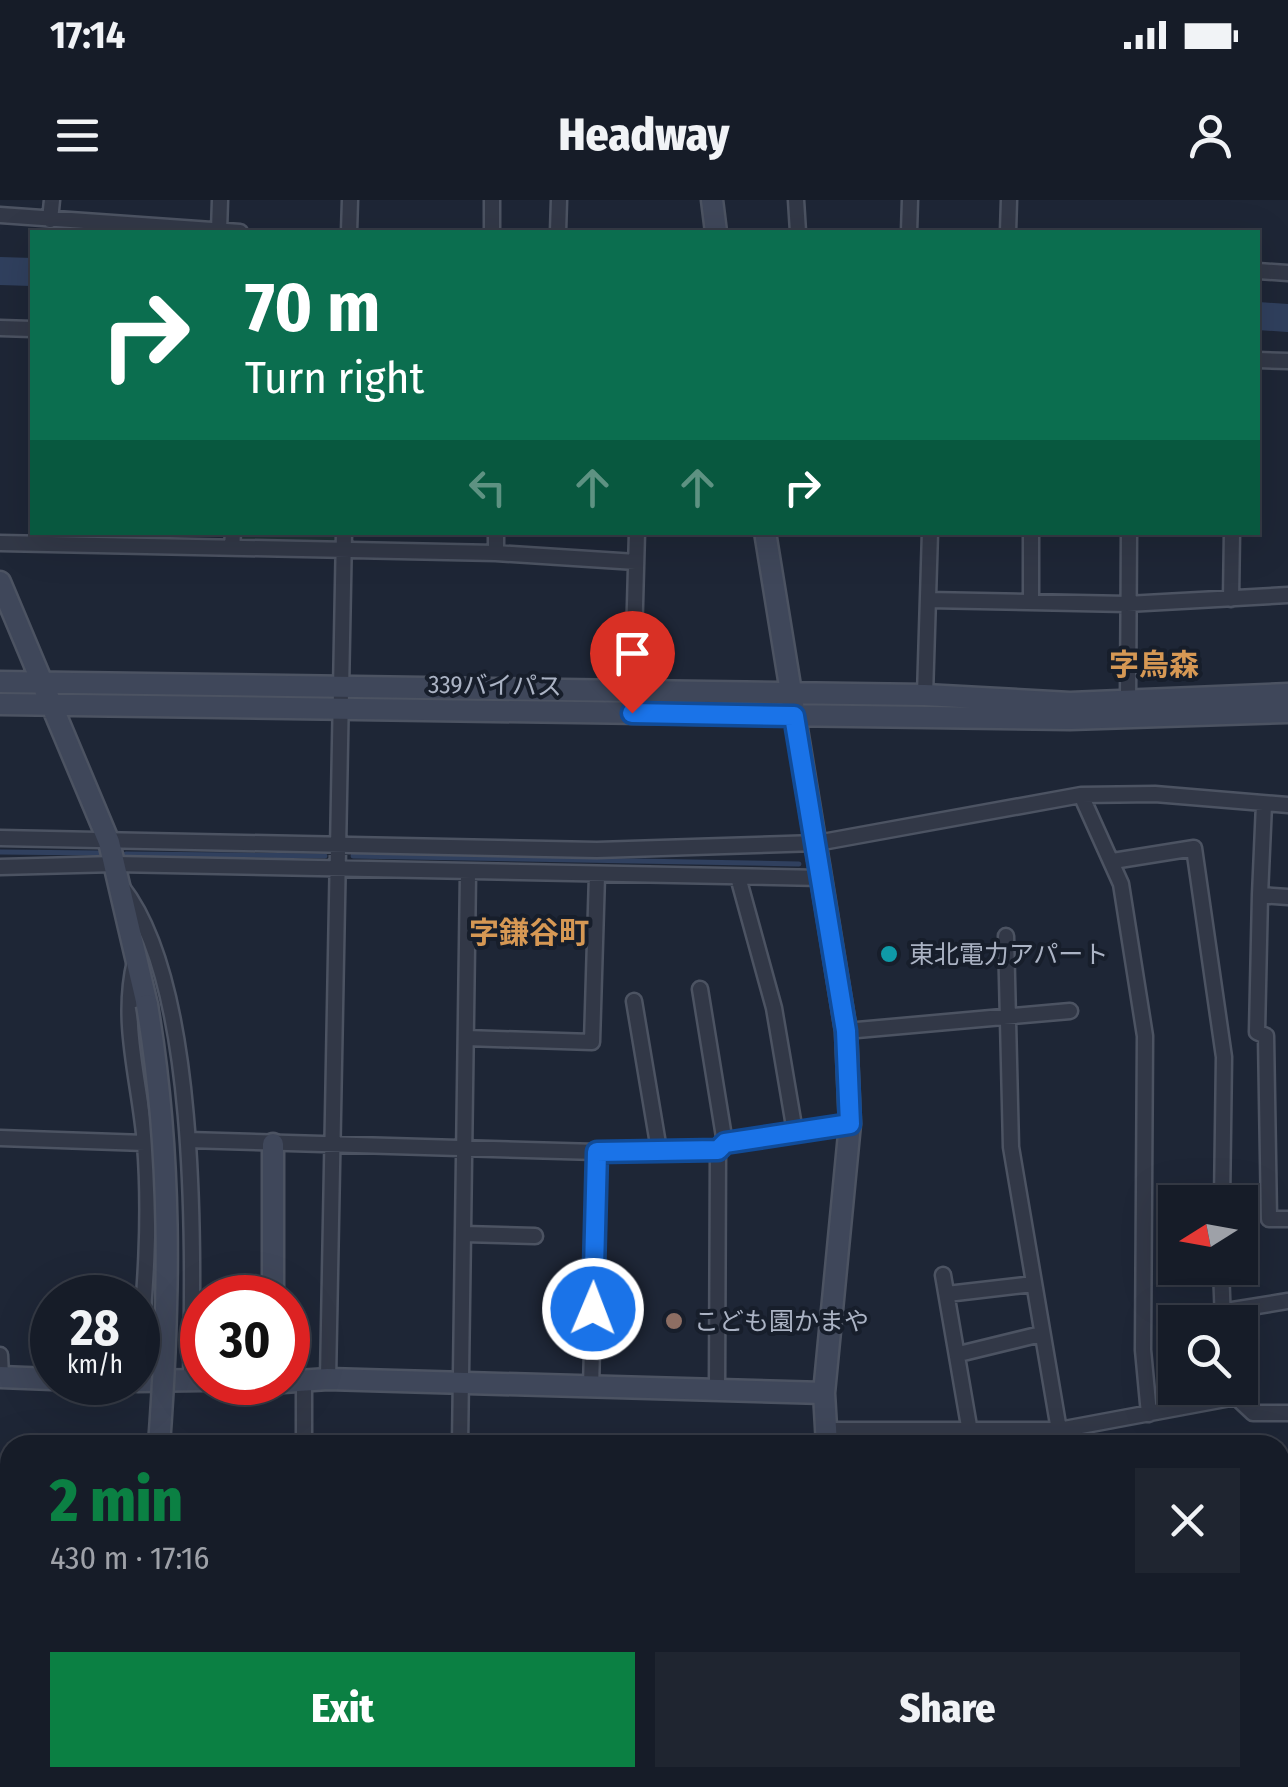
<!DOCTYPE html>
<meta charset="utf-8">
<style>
:root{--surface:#161c28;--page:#1f2530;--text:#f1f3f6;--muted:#9ea1a8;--line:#353a45;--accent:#0b8043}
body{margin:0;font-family:"Fira Sans Condensed","Noto Sans JP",sans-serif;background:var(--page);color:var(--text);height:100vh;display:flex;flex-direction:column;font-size:38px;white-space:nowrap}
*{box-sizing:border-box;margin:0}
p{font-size:32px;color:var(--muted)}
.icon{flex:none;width:55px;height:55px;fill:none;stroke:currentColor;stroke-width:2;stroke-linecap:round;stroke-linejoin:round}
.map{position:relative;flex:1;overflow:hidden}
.details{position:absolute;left:0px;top:1235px;width:1290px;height:352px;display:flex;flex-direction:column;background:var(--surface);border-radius:30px 30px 0 0;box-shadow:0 10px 40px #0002,0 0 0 2px var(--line)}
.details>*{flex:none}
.hud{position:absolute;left:30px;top:30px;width:1230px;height:305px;border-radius:0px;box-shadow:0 10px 40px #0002,0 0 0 2px var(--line);background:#0b6e4f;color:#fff;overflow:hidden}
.needle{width:65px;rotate:259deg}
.tools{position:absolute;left:1158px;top:985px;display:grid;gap:20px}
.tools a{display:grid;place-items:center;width:100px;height:100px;border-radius:0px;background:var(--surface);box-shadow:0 10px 40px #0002,0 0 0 2px var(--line);font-size:50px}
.speed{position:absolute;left:30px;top:1075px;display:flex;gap:20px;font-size:50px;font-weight:700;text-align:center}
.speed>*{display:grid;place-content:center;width:130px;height:130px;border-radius:50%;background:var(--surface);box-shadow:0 10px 40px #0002,0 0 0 2px var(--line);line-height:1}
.speed small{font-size:25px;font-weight:400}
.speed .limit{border:15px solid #d22;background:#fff;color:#111}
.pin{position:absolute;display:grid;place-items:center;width:85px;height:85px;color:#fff;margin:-102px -42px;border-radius:50% 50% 50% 0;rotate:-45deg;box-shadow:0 0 10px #0007}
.pin .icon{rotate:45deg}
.me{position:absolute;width:110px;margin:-55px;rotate:1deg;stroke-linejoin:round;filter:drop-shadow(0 0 8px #0008)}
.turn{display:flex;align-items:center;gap:35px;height:210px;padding:0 50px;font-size:45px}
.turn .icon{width:130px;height:130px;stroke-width:2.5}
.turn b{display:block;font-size:70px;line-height:85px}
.lanes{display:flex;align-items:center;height:95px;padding:0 50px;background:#0003;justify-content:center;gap:50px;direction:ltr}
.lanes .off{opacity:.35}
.round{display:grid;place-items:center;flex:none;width:105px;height:105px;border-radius:0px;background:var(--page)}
.headline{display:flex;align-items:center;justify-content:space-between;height:170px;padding:0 50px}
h1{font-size:60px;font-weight:800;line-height:75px;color:var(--accent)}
.cta{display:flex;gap:20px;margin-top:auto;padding:20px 50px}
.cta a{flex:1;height:115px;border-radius:0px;background:var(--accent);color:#fff;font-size:40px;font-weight:800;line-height:115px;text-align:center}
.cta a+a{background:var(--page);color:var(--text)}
.status{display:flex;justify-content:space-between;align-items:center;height:70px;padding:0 50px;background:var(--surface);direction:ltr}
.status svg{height:28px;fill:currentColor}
header{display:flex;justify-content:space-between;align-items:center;height:130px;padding:0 50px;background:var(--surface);font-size:45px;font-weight:800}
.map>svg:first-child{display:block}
.forest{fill:url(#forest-crowns)}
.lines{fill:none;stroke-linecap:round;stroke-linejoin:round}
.stream{stroke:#30405e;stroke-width:5}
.river{stroke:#30405e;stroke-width:28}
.street-casing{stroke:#4c5362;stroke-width:19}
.secondary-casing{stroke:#4c5362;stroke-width:25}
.highway-casing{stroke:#39404e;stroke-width:30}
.street{stroke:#323847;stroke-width:14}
.secondary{stroke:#3f475a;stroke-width:20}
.highway{stroke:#6d644e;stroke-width:25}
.rail-casing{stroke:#535c6e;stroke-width:9}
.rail{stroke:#171e2b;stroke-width:5;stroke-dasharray:15;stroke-linecap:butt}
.secondary-bridge-casing{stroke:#4c5362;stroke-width:25;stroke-linecap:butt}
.secondary-bridge{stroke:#3f475a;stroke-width:20}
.route-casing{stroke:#114b97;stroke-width:25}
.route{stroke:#1a73e8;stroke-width:18}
.culture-dot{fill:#0f9aa8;stroke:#171e2b;stroke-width:4}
.education-dot{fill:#8d6e63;stroke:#171e2b;stroke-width:4}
.labels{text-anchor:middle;stroke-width:8;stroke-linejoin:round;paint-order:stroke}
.street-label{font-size:25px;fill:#abb3c4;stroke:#171e2b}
.poi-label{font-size:25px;fill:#abb3c4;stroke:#171e2b;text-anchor:start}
.quarter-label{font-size:30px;font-weight:bold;fill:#d69854;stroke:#171e2b}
</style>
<div class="status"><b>17:14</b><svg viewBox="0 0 49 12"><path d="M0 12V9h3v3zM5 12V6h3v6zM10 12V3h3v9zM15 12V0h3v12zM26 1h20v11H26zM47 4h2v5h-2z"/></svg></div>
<header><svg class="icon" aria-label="menu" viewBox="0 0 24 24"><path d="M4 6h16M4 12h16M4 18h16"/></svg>Headway<svg class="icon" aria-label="person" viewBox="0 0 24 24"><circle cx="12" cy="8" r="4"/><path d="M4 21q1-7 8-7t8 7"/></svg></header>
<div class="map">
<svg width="1288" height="1587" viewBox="0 0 1288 1587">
<defs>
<pattern id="forest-crowns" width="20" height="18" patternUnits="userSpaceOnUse" patternTransform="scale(2.5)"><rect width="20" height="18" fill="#203237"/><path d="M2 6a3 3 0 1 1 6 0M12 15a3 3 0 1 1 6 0" fill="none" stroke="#3e4d52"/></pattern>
</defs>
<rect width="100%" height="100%" fill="#1e2636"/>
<path class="forest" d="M241,333H336V342L240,341Z"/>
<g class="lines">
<path class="stream" d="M0,652L98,653
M126,654L325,656
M353,656L799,664"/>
<path class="river" d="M0,71L32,72
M1258,116L1288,118"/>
<g class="street-casing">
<path id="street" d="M796,0L798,32
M0,15L240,32
M50,20L52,0
M219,31L220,0
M349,32L350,0
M492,32V0
M558,32L559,0
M909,32L910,0
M1008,32L1009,0
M1258,71L1288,73
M0,128L32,129
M1258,160L1288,161
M496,332V353
M0,343L496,353L636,362
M232,348L233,332
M1231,399L1232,332
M928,400L1127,404L1288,395
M1031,401V332
M925,495L930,332
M1128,501L1129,332
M632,513L637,332
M1081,595L1121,684L1145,836L1143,1150L1149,1214
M1264,604L1260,695L1288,697
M0,638L597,650L817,643L1081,595L1155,594L1288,605
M1113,661L1194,648L1224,857L1222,1002
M0,667L115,664L822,678
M738,677L774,808L795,932
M122,687C200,787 193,1054 191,1180
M1260,695L1257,832L1266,836L1269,1019H1288
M1006,736L1011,947L1059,1230
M135,761C120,824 140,881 145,944C151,1019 145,1094 138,1168
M700,789L725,943
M634,801L659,950
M846,831L1070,811
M466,838L592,842L597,675
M0,938L145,943
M188,940L597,952L718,950L725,943L850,924
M464,1034L535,1036
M1221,1068L1223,1122
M943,1075L970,1232
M947,1094L1033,1084
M1220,1112L1288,1101
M959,1154L1041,1134
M0,1155L1,1177
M328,1179L344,332
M304,1184V1245
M591,1188L597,952
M717,1189L718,950
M1236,1197L1253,1213H1288
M825,1230H1059L1236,1197L1239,1188
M460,1245L468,674
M0,1454H10
M131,1578L133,1587
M402,1578L405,1587
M644,1578L645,1587
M31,1587L33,1578"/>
</g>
<g class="secondary-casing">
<path id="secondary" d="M712,0L716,32
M765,332L846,831L850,924L824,1193L827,1245
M0,382L109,642L147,805
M0,482L925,495L1070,503L1288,494
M0,504L1070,519L1288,512
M273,944V1098
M0,1177L52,1179
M138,1181L202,1180
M283,1182L328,1179L824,1193
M155,1578L157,1587
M883,1578L885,1587"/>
</g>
<g class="highway-casing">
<path id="highway" d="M1280,1462L1288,1460
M839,1587L868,1578"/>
</g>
<use href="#street" class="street"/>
<use href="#secondary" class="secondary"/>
<use href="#highway" class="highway"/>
<g class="rail-casing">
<path id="rail" d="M1280,1277L1288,1275
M0,1333H10
M0,1355L10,1356"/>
</g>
<use href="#rail" class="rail"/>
<g class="secondary-bridge-casing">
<path id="secondary-bridge" d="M147,805C172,953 170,1096 159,1245"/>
</g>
<use href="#secondary-bridge" class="secondary-bridge"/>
</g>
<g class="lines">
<g class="route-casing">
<path id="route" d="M593,1109L597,952L718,950L725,943L850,924L846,831L794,516L632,513"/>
</g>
<use href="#route" class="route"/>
</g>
<circle class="culture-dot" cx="889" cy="754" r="10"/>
<circle class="education-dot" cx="674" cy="1121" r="10"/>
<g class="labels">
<g class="street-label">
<text transform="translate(495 485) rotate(1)" y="9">339バイパス</text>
</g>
<g class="poi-label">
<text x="909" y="763">東北電力アパート</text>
<text x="694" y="1130">こども園かまや</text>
</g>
<g class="quarter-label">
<text x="1154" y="475">字烏森</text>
<text x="529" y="743">字鎌谷町</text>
</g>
</g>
</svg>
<div class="tools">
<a><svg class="needle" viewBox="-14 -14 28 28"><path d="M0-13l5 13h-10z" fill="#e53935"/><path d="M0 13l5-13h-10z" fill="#9ea1a8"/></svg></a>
<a><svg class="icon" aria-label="search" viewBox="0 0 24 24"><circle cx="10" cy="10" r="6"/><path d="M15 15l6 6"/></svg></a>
</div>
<div class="speed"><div>28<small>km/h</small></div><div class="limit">30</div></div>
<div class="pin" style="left:632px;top:513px;background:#d93025"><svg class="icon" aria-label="arrive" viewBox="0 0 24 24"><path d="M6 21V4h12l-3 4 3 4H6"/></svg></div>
<svg class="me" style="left:593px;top:1109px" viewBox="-20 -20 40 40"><circle r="17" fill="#1a73e8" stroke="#fff" stroke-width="3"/><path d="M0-11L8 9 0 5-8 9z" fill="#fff"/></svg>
<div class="hud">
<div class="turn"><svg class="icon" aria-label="right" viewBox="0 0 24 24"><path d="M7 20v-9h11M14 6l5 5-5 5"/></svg><div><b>70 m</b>Turn right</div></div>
<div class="lanes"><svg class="icon off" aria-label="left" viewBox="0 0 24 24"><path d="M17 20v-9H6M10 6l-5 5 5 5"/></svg><svg class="icon off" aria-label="ahead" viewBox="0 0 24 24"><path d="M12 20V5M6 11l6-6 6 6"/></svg><svg class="icon off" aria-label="ahead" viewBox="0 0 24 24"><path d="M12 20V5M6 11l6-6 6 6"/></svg><svg class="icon" aria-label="right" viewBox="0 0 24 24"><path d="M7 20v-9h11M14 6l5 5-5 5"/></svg></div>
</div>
<section class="details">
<div class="headline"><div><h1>2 min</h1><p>430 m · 17:16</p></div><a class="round"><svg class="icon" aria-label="close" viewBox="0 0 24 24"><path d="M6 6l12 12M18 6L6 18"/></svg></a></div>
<div class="cta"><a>Exit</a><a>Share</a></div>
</section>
</div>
